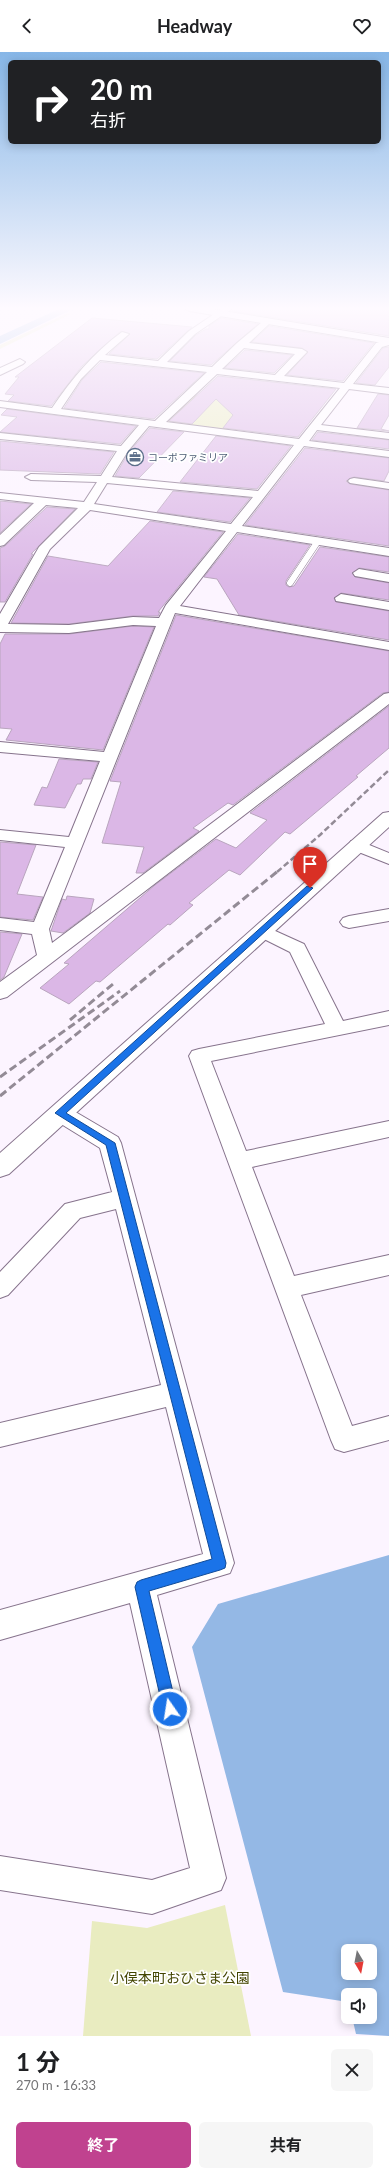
<!DOCTYPE html>
<html lang="ja">
<meta charset="utf-8">
<style>
:root{--surface:#fff;--page:#f6f6f6;--text:#202124;--muted:#757577;--accent:#c0428f}
body{margin:0;font-family:Lato,"Noto Sans JP",sans-serif;background:var(--page);color:var(--text);height:100vh;display:flex;flex-direction:column;font-size:15px;white-space:nowrap}
*{box-sizing:border-box;margin:0}
p{font-size:13px;color:var(--muted)}
.icon{flex:none;width:22px;height:22px;fill:none;stroke:currentColor;stroke-width:2;stroke-linecap:round;stroke-linejoin:round}
.map{position:relative;height:1984px;overflow:hidden}
.drawer{display:flex;flex-direction:column;background:var(--surface);flex:1}
.drawer>*{flex:none}
.top-card{position:absolute;left:8px;top:8px;width:373px;height:84px;border-radius:6px;box-shadow:0 2px 10px #0003;background:#202124;color:#fff;overflow:hidden}
.needle{width:26px;rotate:170deg}
.buttons{position:absolute;left:341px;top:1892px;display:grid;gap:8px}
.buttons a{display:grid;place-items:center;width:36px;height:36px;border-radius:6px;background:var(--surface);box-shadow:0 2px 10px #0003;font-size:20px}
.pin{position:absolute;display:grid;place-items:center;width:34px;height:34px;color:#fff;margin:-41px -17px;border-radius:50% 50% 50% 0;rotate:-45deg;box-shadow:0 0 4px #0007}
.pin .icon{rotate:45deg}
.me{position:absolute;width:44px;margin:-22px;rotate:347deg;stroke-linejoin:round;filter:drop-shadow(0 0 3px #0008)}
.turn{display:flex;align-items:center;gap:14px;height:84px;padding:0 16px;font-size:18px}
.turn .icon{width:52px;height:52px;stroke-width:2.5}
.turn b{display:block;font-size:28px;line-height:34px}
.round{display:grid;place-items:center;flex:none;width:42px;height:42px;border-radius:6px;background:var(--page)}
.summary{display:flex;align-items:center;justify-content:space-between;height:68px;padding:0 16px}
h1{font-size:24px;font-weight:700;line-height:30px}
.primary-button{display:flex;gap:8px;margin-top:auto;padding:8px 16px}
.primary-button a{flex:1;height:46px;border-radius:6px;background:var(--accent);color:#fff;font-size:16px;font-weight:700;line-height:46px;text-align:center}
.primary-button a+a{background:var(--page);color:var(--text)}
header{display:flex;justify-content:space-between;align-items:center;height:52px;padding:0 16px;background:var(--surface);font-size:18px;font-weight:700}
.map>svg:first-child{display:block}
.green{fill:#e9ecc0}
.water{fill:#94b8e5;fill-rule:evenodd}
.building{fill:#dbb7e6;stroke:#b9a5be}
.lines{fill:none;stroke-linecap:round;stroke-linejoin:round}
.lane-casing{stroke:#86738c;stroke-width:7}
.street-casing{stroke:#86738c;stroke-width:2}
.secondary-casing{stroke:#86738c;stroke-width:2}
.primary-casing{stroke:#86738c;stroke-width:2}
.lane{stroke:#fff;stroke-width:6}
.street{fill:#fff;fill-rule:evenodd}
.secondary{fill:#fff;fill-rule:evenodd}
.primary{fill:#fff;fill-rule:evenodd}
.rail-far1{stroke:#938b96;stroke-width:2.5;stroke-dasharray:6 3;stroke-linecap:butt}
.rail{stroke:#938b96;stroke-width:3;stroke-dasharray:8 4;stroke-linecap:butt}
.route{fill:#1a73e8;stroke:#114b97}
.labels{text-anchor:middle;stroke-width:3.5;stroke-linejoin:round;paint-order:stroke}
.far-service-label{font-size:10px;fill:#4e5e75;stroke:#fff;text-anchor:start}
.near-park-label{font-size:14px;fill:#434500;stroke:#fff}
</style>
<header><svg class="icon" aria-label="back" viewBox="0 0 24 24"><path d="M15 5l-7 7 7 7"/></svg>Headway<svg class="icon" aria-label="heart" viewBox="0 0 24 24"><path d="M12 20l-8-8c-3-5 5-10 8-4 3-6 11-1 8 4z"/></svg></header>
<div class="map">
<svg width="389" height="1984" viewBox="0 0 389 1984">
<rect width="100%" height="100%" fill="#fcf4ff"/>
<path class="green" d="M68,261L71,262L0,297V293Z
M193,343L251,351L223,379L165,371Z
M225,1853L251,1984H83L92,1869L147,1876Z"/>
<path class="water" d="M61,256H75L0,292V284Z
M389,1503V1984L356,1982L352,1965H370V1943H348V1950L283,1940L192,1595L218,1552ZM348,1899H370V1921H348Z"/>
<path class="building" d="M234,256H389V284L232,259Z
M92,266L192,275L157,307L109,302L130,282L121,279L82,314L51,354L8,349L14,343L5,342L19,325H15Z
M221,266L258,272L211,313L170,309L196,283L206,277H209V274Z
M269,274L374,291L343,329L287,323L308,300L302,296L252,290Z
M389,295V315L375,333L356,331L383,296Z
M245,298L292,303L274,321L225,316Z
M101,310L204,321L154,367L64,356L82,328Z
M218,324L336,337L298,385L223,376L233,363L216,347L192,372L169,369Z
M378,342L389,343V363L381,377L389,379L357,376Z
M7,357L136,374L120,392L0,380L17,365L1,363Z
M150,376L184,380L139,426L115,424L129,400Z
M318,380L389,388V397L312,388Z
M216,384L291,394L257,437L180,430Z
M0,389L114,400L100,422L0,418Z
M305,396L389,406V419L384,429L354,425L346,429L350,432L389,438V494L245,473Z
M173,439L250,446L230,470L157,460Z
M0,449L31,452L0,481Z
M47,455L75,457L31,502H33L5,550H0V496L5,494Z
M150,469L223,480L158,560H160L158,564H133L69,572L11,571L48,504L108,514Z
M238,482L310,493L286,529V533L289,535L294,534L320,495L389,505V520L359,516L352,521L355,525L389,531V548L341,541L334,546L336,550L389,559V588L239,563L217,527L204,525Z
M176,563L389,599V640L383,641L233,753L228,751L193,776L199,779L143,821H136L144,795L102,791L121,730L110,729Z
M133,574L154,575L103,698L6,688L12,677L0,676V592L5,582H69Z
M389,654V696L356,724L358,725L290,782L285,780L240,823L229,818L189,851L193,853L170,873L168,872L100,930L96,929L69,952L40,936L69,912L64,911L155,833L216,787L236,796L267,768L250,761Z
M59,707L98,710L91,727H83L81,732H77L65,756L34,753L42,735L47,736Z
M0,790L36,793L17,842L43,845L33,868L0,865Z
M67,844L94,847L90,861L63,881L51,879L62,847L66,848Z
M0,880L22,882L4,925L0,928Z"/>
<g class="lines">
<g class="lane-casing">
<path id="lane" d="M290,531L318,489"/>
</g>
<g class="street-casing">
<path id="street" d="M223,256H233L195,282L167,310L212,315L237,291L267,266L271,269L270,271L249,291L302,297L307,300L284,324L344,331L376,291L389,287V293L382,295L353,332L389,336V342L349,337L321,373L389,381V387L317,378L309,389L389,399V405L304,394L242,474L389,496V504L237,480L180,554L389,590V598L175,561L49,877L52,891L384,642L389,641V652L7,945L0,947V930L37,903L32,882L0,878V866L34,870L65,795L0,788V778L69,785L100,709L0,700V690L104,700L156,574L133,573L69,581L0,580V562L39,495L78,456L46,453L4,493L0,494V483L34,451L0,447V441L84,450L97,430L31,428L25,425L31,422L101,424L117,399L0,387V381L121,394L139,373L0,355V349L52,356C72,327 93,301 122,280L129,282L105,303L158,309L189,279ZM244,296L295,302L275,323L222,317ZM100,308L207,320L155,369L61,357L81,327ZM217,322L340,336L299,387L166,370ZM149,374L294,393L258,439L112,425L128,399ZM107,431L253,445L231,472L94,452ZM90,458L226,479L166,553L159,566L133,565L69,573L8,572L50,497Z
M20,307L25,310L23,312L0,323V316Z
M354,426L389,431V437L350,431L348,429L350,427Z
M359,517L389,522V530L355,524L353,521Z
M341,542L389,550V558L336,549L335,546Z
M357,788L389,801V812L351,797L349,793L351,789Z
M389,857V869L349,876L343,874L340,870L343,866L349,864Z
M262,873L304,892L343,969L389,959V973L211,1009L246,1099L389,1069V1085L252,1115L294,1224L389,1203V1223L301,1243L352,1374L389,1364V1388L344,1400L335,1397L331,1388L189,1004L192,999L199,997L325,972L290,900L256,883L253,879L256,875Z
M60,1053L67,1055L118,1085L121,1091L234,1511L230,1521L157,1543L226,1826L221,1838L152,1862L0,1838V1804L152,1828L190,1816L130,1551L0,1588V1558L203,1502L166,1355L0,1395V1371L161,1333L116,1157L80,1166L8,1243L0,1246V1220L65,1152L112,1140L100,1096L53,1067L49,1061L53,1055Z"/>
</g>
<g class="secondary-casing">
<path id="secondary" d="M389,760V775L9,1122L0,1125V1101L383,761Z"/>
</g>
<g class="primary-casing">
<path id="primary" d="M184,256H205L389,286V292L189,259Z"/>
</g>
<use href="#lane" class="lane"/>
<use href="#street" class="street"/>
<use href="#secondary" class="secondary"/>
<use href="#primary" class="primary"/>
<path class="rail-far1" d="M277,820L320,783L389,718"/>
<path class="rail" d="M70,968L113,932
M0,1025L120,939
M0,1044L278,819"/>
</g>
<linearGradient id="sky" x2="0" y2="1"><stop stop-color="#86b6e7"/><stop offset="0.48" stop-color="#fefaff"/><stop offset="1" stop-color="#fefaff" stop-opacity="0"/></linearGradient>
<rect width="389" height="534" fill="url(#sky)"/>
<path class="route" d="M307,834L313,836L66,1061L115,1091L226,1511L225,1516L220,1518L149,1539L177,1657L175,1662L170,1664L165,1662L163,1657L135,1535L137,1530L141,1528L212,1507L106,1093L55,1061Z"/>
<defs>
<g id="office-ring" transform="scale(0.9)"><circle r="9.5" fill="#fff" stroke="#5c6f8a" stroke-width="1.5"/><path d="M-6-3h4V-5.5h4V-3h4V5H-6ZM-1-4.5V-3h2v-1.5ZM-6 0V1H6V0Z" fill="#5c6f8a"/></g>
</defs>
<g fill-rule="evenodd">
<use href="#office-ring" x="135" y="405"/>
</g>
<g class="labels">
<g class="far-service-label">
<text x="148" y="409">コーポファミリア</text>
</g>
<g class="near-park-label">
<text x="180" y="1931">小俣本町おひさま公園</text>
</g>
</g>
</svg>
<div class="buttons">
<a><svg class="needle" viewBox="-14 -14 28 28"><path d="M0-13l5 13h-10z" fill="#e53935"/><path d="M0 13l5-13h-10z" fill="#757577"/></svg></a>
<a><svg class="icon" aria-label="sound" viewBox="0 0 24 24"><path d="M4 9h4l5-4v14l-5-4H4zM17 9q2 3 0 6"/></svg></a>
</div>
<div class="pin" style="left:310px;top:836px;background:#d93025"><svg class="icon" aria-label="arrive" viewBox="0 0 24 24"><path d="M6 21V4h12l-3 4 3 4H6"/></svg></div>
<svg class="me" style="left:170px;top:1657px" viewBox="-20 -20 40 40"><circle r="17" fill="#1a73e8" stroke="#fff" stroke-width="3"/><path d="M0-11L8 9 0 5-8 9z" fill="#fff"/></svg>
<div class="top-card">
<div class="turn"><svg class="icon" aria-label="right" viewBox="0 0 24 24"><path d="M7 20v-9h11M14 6l5 5-5 5"/></svg><div><b>20 m</b>右折</div></div>
</div>
</div>
<section class="drawer">
<div class="summary"><div><h1>1 分</h1><p>270 m · 16:33</p></div><a class="round"><svg class="icon" aria-label="close" viewBox="0 0 24 24"><path d="M6 6l12 12M18 6L6 18"/></svg></a></div>
<div class="primary-button"><a>終了</a><a>共有</a></div>
</section>
